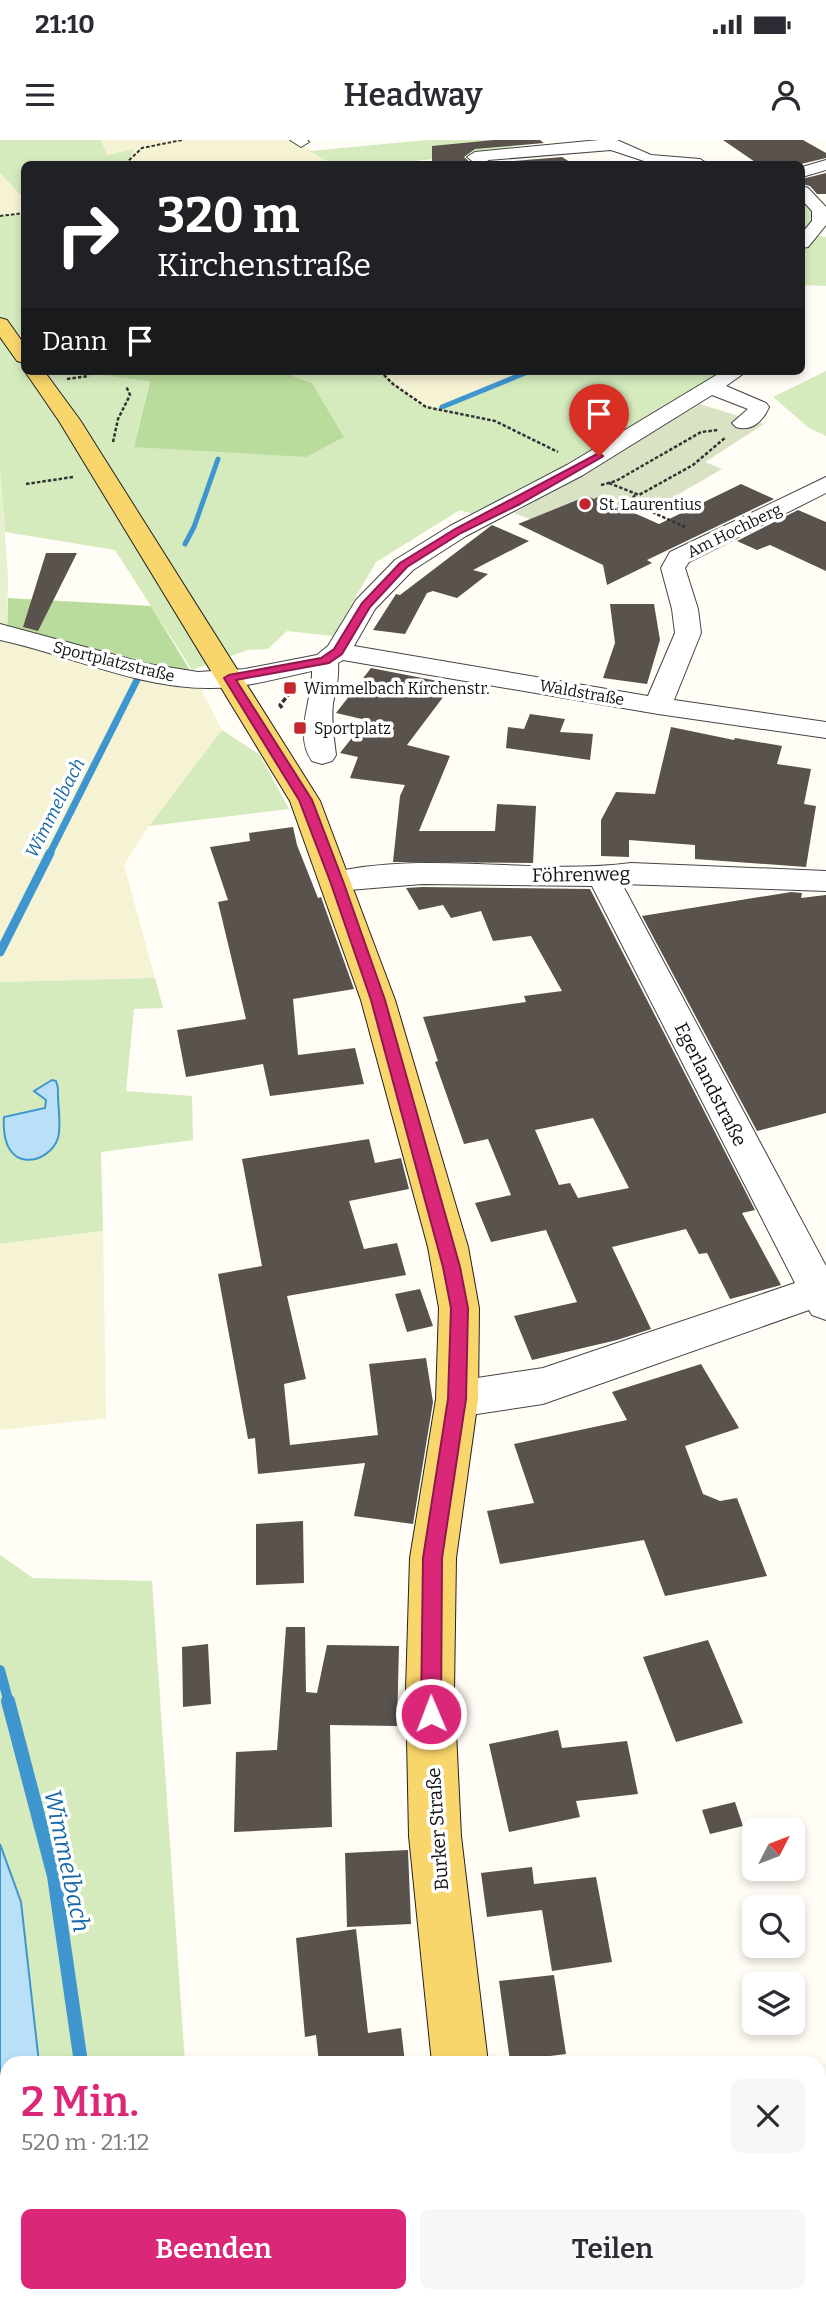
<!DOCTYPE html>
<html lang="de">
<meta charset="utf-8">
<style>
:root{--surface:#fff;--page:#f7f7f7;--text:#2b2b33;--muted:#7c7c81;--accent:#db2777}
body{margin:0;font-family:Bitter,serif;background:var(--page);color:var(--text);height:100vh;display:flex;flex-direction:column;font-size:26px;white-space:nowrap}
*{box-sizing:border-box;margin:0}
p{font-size:23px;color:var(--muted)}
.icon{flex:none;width:38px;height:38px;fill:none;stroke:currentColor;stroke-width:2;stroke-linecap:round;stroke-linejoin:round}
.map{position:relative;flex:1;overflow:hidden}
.side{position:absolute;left:0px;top:1916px;width:826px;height:247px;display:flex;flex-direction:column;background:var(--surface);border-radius:21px 21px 0 0;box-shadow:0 4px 10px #0003}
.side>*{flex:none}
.banner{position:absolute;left:21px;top:21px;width:784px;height:214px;border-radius:10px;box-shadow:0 4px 10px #0003;background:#202124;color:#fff;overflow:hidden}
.needle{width:46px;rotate:48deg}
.controls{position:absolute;left:742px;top:1678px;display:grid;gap:14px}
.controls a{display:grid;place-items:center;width:63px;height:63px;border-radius:10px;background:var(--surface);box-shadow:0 4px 10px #0003;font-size:35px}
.pin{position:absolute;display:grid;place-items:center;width:60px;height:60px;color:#fff;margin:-72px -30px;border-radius:50% 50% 50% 0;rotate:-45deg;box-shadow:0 0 7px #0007}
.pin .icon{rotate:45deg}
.me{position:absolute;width:77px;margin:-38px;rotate:359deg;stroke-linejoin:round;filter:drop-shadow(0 0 5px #0008)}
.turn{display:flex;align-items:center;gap:24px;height:147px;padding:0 21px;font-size:32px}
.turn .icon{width:91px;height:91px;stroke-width:2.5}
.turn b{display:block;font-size:49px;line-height:60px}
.then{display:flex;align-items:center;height:66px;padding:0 21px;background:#0003;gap:14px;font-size:26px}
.round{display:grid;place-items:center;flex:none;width:74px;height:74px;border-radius:10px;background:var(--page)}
.overview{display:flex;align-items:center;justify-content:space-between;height:119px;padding:0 21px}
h1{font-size:42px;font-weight:600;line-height:52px;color:var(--accent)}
.primary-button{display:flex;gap:14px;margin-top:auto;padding:14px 21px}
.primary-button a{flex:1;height:80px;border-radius:10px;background:var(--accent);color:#fff;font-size:28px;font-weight:600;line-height:80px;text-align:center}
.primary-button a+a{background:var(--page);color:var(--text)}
.status{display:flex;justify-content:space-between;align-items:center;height:49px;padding:0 35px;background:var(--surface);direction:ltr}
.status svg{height:19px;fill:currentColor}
header{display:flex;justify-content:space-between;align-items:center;height:91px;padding:0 21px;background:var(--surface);font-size:32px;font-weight:600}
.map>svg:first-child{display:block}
.farmland{fill:#f6f3d4}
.green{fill:#d5ebbd}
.forest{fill:#b9dc9c}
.cemetery{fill:#d9e3c4}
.pitch{fill:#e6f2cf}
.water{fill:#b9e0f7;stroke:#3f96cf;stroke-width:2}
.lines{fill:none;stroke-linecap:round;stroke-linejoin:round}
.stream-far4{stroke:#3f96cf;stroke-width:5}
.stream-far3{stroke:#3f96cf;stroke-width:7}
.stream-far2{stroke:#3f96cf;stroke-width:9}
.stream-far1{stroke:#3f96cf;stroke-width:10}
.stream{stroke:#3f96cf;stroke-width:14}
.building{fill:#5a524d;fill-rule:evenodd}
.minor-casing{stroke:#444;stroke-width:2}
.major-casing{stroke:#222;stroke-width:2}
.path-far2{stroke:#333;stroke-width:2;stroke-dasharray:3.5 2;stroke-linecap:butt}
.path-far1{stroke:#333;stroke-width:2.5;stroke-dasharray:3.5 2;stroke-linecap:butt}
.path{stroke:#333;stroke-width:3.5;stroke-dasharray:5 2.5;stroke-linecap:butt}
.minor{fill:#fff;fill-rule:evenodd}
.major{fill:#f9d66b;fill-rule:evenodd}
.route{fill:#db2777;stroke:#8e194d;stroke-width:2}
.poi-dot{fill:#c4262e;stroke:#fff;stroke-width:2.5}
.labels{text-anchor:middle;stroke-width:7;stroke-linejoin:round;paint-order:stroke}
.far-poi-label{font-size:16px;fill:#111;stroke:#fff;text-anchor:start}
.far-street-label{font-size:16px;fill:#111;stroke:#fff}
.far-water-label{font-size:18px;font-style:italic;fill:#1768a6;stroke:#fff}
.street-label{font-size:19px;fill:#111;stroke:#fff}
.near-water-label{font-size:24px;font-style:italic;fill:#1768a6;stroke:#fff}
</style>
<div class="status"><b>21:10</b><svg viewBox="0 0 49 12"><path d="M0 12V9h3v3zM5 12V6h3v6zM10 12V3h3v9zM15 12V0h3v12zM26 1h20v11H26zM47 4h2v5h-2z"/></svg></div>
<header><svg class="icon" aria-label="menu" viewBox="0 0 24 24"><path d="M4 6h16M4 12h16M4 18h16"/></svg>Headway<svg class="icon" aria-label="person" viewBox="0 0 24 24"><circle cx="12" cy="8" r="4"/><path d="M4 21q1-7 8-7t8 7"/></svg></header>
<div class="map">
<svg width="826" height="2162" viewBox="0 0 826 2162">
<rect width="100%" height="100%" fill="#fffdf5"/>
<path class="farmland" d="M101,0H295L332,24H128L134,10L106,15Z
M0,33L24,59V73L0,76Z
M379,231H527L437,268L419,265Z
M0,497L200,547L222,590L149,686L124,725L155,838L0,842Z
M103,1091L106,1278L0,1290V1104Z"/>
<path class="green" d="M0,0H101L107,15L134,9L128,24H24V59L0,33Z
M427,0H505L516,10L415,21L419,24H332L310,11Z
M802,62H807L813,77L805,94L826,97V146L802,145Z
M24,73V231H73L150,240L134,306L344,297L312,243L279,231H379L419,265L437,268L527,231H725L479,376L460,370L376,422L333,496L287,491L268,509L248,510L192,530L115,410L5,392L0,332V76Z
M826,231V296L809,288L773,257Z
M222,590L260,615L289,669L149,686Z
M155,838L163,868L134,869L126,951L192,956L193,1000L101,1012L103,1091L0,1104V842Z
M0,1415L33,1438L152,1441L185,1923H7V2156H109V2162H0Z"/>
<path class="forest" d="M73,231H279L312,243L344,297L306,317L134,307L150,241Z
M8,458L151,466L200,547L7,498Z"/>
<path class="cemetery" d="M700,264L764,284L705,322L722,329L651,370L630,362L581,393L545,385L514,373Z"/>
<path class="pitch" d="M0,332L8,435L7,498L0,497Z"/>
<path class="water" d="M52,940L56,941L58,948C57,964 62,983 58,998C50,1024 0,1037 4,977L45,968L46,960L34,951Z
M0,1704L21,1762L39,1923H7V2156H59V2162H0Z"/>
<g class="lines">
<path class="stream-far4" d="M442,267L530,231
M185,404L194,387L218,319"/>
<path class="stream-far3" d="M49,715L138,538"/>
<path class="stream-far2" d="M0,812L50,713"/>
<path class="stream-far1" d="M0,1530L9,1563"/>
<path class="stream" d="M8,1561L54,1736L81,1923
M99,2156L100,2162"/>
</g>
<path class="building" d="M494,0H540L544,3L475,9L464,17L472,24H432V6Z
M723,0H803L826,13V18L801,24H758Z
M562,17L573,24H489L490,23Z
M826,33V54H817L810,46L802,44V39Z
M741,344L774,359L647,420L652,423L607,445L603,425L518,384L587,356L594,359L598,357L659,384Z
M798,370L826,382V431L770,405L757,410L737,401Z
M492,385L529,401L473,430L488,434L457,458L433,451L427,453L405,494L373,490L396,454L400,455Z
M46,413H77L38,491L23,487Z
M610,464H654L660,500L647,544L603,538L615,503Z
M371,528L453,544L407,605L450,616L419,691H495L497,664L536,666L533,723L393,722L400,656L405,645L350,638L358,617L340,613L366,580L336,573Z
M530,574L565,579L560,592L593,594L590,620L506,608L508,587L524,589Z
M671,587L734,600L735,598L782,606L777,624L811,629L804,664L816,666L806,727L695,719V705L629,700V717L601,716V680L616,652L655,654Z
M293,687L297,705L318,758L321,757L354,849L293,859L298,915L355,908L364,944L270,956L263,924L186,937L177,890L246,879L218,762L228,760L210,707L250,701L249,693Z
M422,747L590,749L755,1070L742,1073L781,1145L730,1159L707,1113L699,1114L686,1089L612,1107L651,1189L617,1200L532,1220L514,1176L577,1162L546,1090L491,1102L475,1063L511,1055L488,999L464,1004L435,922L438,921L423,877L526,862L524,856L562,851L531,796L493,801L481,771L451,778L443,765L419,770L406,748ZM593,978L629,1048L578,1058L570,1043L559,1045L535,990Z
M791,752L802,753L801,758L826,755V973L757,991L642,776Z
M369,999L375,1023L401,1018L409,1049L349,1061L364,1109L397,1103L406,1135L287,1156L306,1239L284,1244L290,1305L378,1295L369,1224L426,1218L433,1262L413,1384L354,1376L365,1323L258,1334L255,1298L248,1299L218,1134L262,1126L242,1019Z
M420,1149L433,1186L407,1192L395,1154Z
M701,1224L739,1288L685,1306L703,1354L720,1361L737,1358L767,1436L665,1456L644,1400L500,1424L487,1371L534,1363L514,1304L627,1280L612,1252Z
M303,1381L304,1443L256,1445V1384Z
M286,1487H305L306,1552L317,1553L327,1505L399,1506L397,1586L330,1585L332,1687L234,1692L236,1612L277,1610Z
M708,1500L743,1583L676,1602L643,1517Z
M208,1504L211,1564L183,1567L182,1507Z
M558,1590L562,1608L627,1601L638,1654L576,1661L580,1677L509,1692L489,1604Z
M735,1662L743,1686L710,1694L702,1670Z
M408,1710L411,1784L347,1787L345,1713Z
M532,1727L534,1744L596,1737L612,1822L552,1831L542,1770L487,1777L481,1733Z
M356,1789L368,1893L401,1888L405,1923H319L316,1895L305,1897L296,1798Z
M554,1835L566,1914L510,1921L499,1841Z"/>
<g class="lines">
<g class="minor-casing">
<path id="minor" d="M290,0H307L309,2L301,7Z
M599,0H617L651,15L700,19L708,24H653L611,10L488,20L486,24H476L467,17L475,12Z
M826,20V30L802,37V27Z
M802,46L808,48L826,67V85L808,107L802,108V93L812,81V71L802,60Z
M723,231H747L726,246L766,263L769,267C763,281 752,292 736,287L732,283L748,269L712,255L583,335L466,396L413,430L375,469L354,506L648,556L675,493L672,469L661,428L670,412L826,337V353L689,422L685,428L698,469L701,493L674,560L826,582V598L658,574L343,520L338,523C339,539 336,549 333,563C331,581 334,598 336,615L332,621L322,624L312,621C293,594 313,560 312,531C279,538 245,548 211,548C139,549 70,515 0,500V484L148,524L198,532L245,529L317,515L328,506L356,460L395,420L450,386L567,325Z
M631,723L826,731V751L622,744L826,1126V1180L812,1175L809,1170L543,1264L457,1277L442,1272L436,1259L442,1246L457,1241L543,1228L795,1143L592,746L422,744L337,751L326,748L321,741L326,734C425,709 531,736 631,723Z"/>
</g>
<g class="major-casing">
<path id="major" d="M0,178L7,180L24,204V223L17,221L0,197Z
M24,230L44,231L80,280L320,661L395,860L468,1107L479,1168L478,1259L456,1418L454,1550L461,1696L488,1923H432L409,1696L406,1550L410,1418L436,1259L439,1168L428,1107L361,860L290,661L59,281Z
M456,2156H518V2162H456Z"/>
</g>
<path class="path-far2" d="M125,24L142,8L182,0
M0,76L24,73"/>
<path class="path-far1" d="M380,231L393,244L426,267L495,281L558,312
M67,239L89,236
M113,302L118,279L130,255L126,246
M609,343L639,355L693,325L726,297
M26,344L73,337
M601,345L616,341L701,292L718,290
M635,355L630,362L685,387"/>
<path class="path" d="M282,568L280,565L290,553"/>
<use href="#minor" class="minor"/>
<use href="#major" class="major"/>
</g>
<path class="route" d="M599,313L603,316L602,317L518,365L461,393L407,427L370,467L342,514L329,523L236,540L312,660L343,741L385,860L460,1127L468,1168L466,1259L442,1418L441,1574L438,1581L431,1584L424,1581L421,1574L423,1418L448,1259L451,1168L443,1127L371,860L330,741L299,660L224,538L229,535L321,518L334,509L362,463L400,423L455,389Z"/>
<g class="poi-dot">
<circle cx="585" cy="364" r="7"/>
<rect x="283" y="541" width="14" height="14" rx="3.5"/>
<rect x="293" y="581" width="14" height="14" rx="3.5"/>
</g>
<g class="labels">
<g class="far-poi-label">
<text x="599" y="370">St. Laurentius</text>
<text x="304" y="554">Wimmelbach Kirchenstr.</text>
<text x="314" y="594">Sportplatz</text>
</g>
<g class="far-street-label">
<text transform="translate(734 390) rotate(-26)" y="6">Am Hochberg</text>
<text transform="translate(114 521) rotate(14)" y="6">Sportplatzstraße</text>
<text transform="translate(582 552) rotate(10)" y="6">Waldstraße</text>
</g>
<g class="far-water-label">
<text transform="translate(55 668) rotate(-63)" y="6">Wimmelbach</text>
</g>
<g class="street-label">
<text transform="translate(581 734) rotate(-1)" y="7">Föhrenweg</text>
<text transform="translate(711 944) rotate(63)" y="7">Egerlandstraße</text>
<text transform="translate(437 1689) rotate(-94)" y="7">Burker Straße</text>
</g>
<g class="near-water-label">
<text transform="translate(67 1721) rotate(78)" y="8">Wimmelbach</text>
</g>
</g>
</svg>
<div class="controls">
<a><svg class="needle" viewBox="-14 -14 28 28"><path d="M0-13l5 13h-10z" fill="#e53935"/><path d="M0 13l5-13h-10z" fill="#7c7c81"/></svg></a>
<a><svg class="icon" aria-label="search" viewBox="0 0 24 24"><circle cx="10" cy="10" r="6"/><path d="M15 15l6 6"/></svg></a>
<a><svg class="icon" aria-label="layers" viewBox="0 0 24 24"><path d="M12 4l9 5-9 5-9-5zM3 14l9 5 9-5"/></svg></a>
</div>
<div class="pin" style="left:599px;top:316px;background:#d93025"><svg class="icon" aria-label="arrive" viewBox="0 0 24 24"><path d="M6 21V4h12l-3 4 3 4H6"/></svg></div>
<svg class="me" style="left:431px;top:1574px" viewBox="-20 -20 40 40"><circle r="17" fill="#db2777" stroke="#fff" stroke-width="3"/><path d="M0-11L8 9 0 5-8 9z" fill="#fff"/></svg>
<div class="banner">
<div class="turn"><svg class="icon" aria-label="right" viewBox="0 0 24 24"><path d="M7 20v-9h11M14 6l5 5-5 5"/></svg><div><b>320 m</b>Kirchenstraße</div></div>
<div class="then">Dann<svg class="icon" aria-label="arrive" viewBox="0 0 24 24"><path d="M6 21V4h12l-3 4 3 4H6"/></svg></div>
</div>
<section class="side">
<div class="overview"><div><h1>2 Min.</h1><p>520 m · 21:12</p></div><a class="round"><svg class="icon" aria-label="close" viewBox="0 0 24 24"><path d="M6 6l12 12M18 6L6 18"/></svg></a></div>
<div class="primary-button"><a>Beenden</a><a>Teilen</a></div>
</section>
</div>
